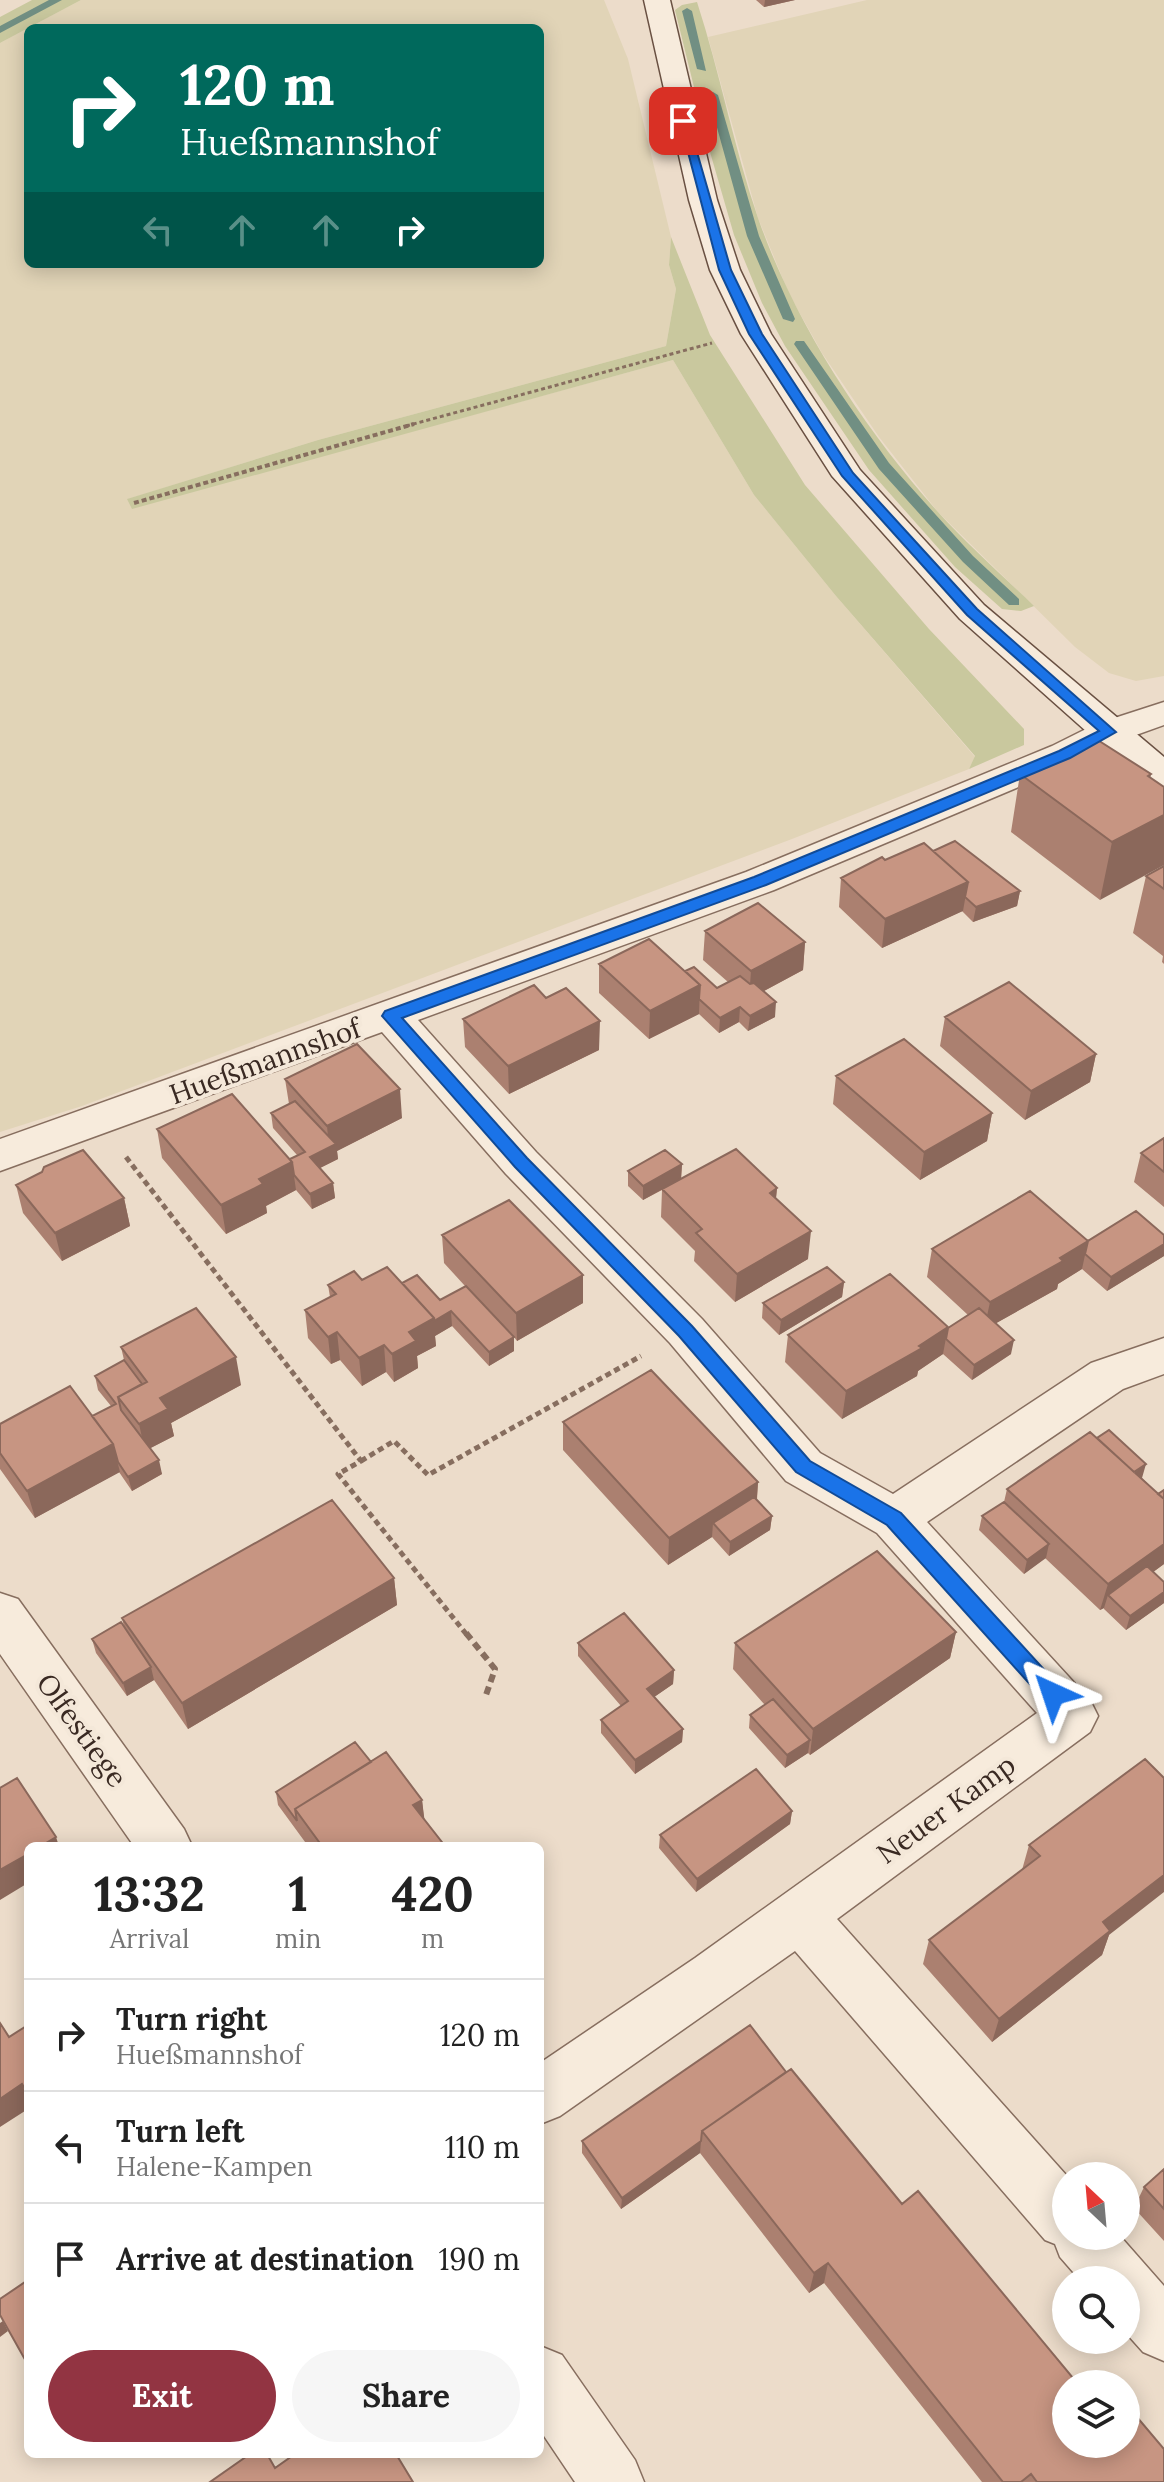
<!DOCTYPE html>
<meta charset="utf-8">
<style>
:root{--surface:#fff;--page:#f6f6f6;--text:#222;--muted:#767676;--line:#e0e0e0;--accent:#923442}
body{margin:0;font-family:Lora,serif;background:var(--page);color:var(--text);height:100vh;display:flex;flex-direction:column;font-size:30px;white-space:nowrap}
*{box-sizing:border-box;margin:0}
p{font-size:26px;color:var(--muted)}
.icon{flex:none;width:44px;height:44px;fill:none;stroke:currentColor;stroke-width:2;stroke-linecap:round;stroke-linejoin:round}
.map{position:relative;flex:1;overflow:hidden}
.sheet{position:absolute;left:24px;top:1842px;width:520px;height:616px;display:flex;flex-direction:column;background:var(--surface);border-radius:12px;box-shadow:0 4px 20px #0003}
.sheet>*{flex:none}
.top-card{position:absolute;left:24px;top:24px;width:520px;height:244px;border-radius:12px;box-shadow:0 4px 20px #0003;background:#00695c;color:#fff;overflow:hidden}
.needle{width:52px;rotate:334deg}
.controls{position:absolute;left:1052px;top:2162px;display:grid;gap:16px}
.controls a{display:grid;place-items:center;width:88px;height:88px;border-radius:50%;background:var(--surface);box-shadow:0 4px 20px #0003;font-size:40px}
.pin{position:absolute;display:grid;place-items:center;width:68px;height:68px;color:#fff;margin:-34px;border-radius:16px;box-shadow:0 4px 12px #0006}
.me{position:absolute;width:88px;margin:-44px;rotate:318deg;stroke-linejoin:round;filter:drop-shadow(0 0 6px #0008)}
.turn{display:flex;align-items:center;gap:28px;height:168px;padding:0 24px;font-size:36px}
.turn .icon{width:104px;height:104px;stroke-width:2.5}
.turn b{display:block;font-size:56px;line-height:68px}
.lanes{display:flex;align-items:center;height:76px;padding:0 24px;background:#0003;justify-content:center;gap:40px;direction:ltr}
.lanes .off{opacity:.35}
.eta{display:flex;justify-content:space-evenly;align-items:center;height:136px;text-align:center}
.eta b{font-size:48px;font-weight:800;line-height:56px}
.primary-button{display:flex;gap:16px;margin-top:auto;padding:16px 24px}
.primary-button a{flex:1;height:92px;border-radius:48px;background:var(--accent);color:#fff;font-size:32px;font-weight:800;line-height:92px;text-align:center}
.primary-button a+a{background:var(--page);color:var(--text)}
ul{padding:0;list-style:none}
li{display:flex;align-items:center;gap:24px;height:112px;padding:0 24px;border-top:2px solid var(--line)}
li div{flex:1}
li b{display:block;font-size:30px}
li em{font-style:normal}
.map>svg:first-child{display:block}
.farmland{fill:#e1d4b7}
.green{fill:#c9c89e}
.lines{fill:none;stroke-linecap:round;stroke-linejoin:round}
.stream{fill:#718f83;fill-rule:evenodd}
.street-casing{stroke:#876e5f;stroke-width:3}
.secondary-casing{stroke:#695042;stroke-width:3}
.path-far3{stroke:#876e5f;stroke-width:3;stroke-dasharray:4 3;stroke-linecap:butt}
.path-far2{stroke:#876e5f;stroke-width:4;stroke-dasharray:5 3;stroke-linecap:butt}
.path-far1{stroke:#876e5f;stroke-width:5;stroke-dasharray:6 4;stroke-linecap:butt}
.path{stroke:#876e5f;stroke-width:6;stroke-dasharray:8 5;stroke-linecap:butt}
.street{fill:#f7ebdc;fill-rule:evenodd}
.secondary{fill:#f7ebdc;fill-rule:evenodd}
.wall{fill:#ab8070}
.shaded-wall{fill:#8b685b}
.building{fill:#c79582;stroke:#8b685b;stroke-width:2}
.route{fill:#1a73e8;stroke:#114b97;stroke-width:2}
.labels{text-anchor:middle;stroke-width:8;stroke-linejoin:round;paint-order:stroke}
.street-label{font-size:28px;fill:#392922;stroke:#f4e8d9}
</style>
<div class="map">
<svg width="1164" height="2482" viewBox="0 0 1164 2482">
<rect width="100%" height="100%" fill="#ecdcca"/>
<path class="farmland" d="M81,0H604L628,59L671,237L669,265L676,289L666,346L318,440L128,499L132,508L673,360L754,495L836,596L975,757L969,769L792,839L82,1106L0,1132V43L28,28V264H540V28H28Z
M867,0H1164V676L1136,681L1109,673L1075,647L938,512L879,437L822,353L789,294L758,218L708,37Z"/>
<path class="green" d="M32,0H81L0,43V17Z
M697,2C720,73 734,148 758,218C795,324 864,429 938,512C968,545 1002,575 1034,606L1021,611L1002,609L955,567L869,470L785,346L762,303L734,235L710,152L675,10L682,5Z
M671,237L710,335L805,485L929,629L1024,729V745L969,769L975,756L836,596L754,495L673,360L132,509L127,499L318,440L666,346L676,289L669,265Z"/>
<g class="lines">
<path class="stream" d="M49,0H62L0,33V26Z
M687,8L692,11L706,71L697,69L682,11Z
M713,92L718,95L759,236L795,319L793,322L783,319L747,236L708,95Z
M796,341H804L889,463L973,556L1019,599V605H1009L963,562L879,469L794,344Z"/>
<g class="street-casing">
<path id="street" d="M1164,702V725L1122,740L1078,762L774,890L418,1020L536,1152L702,1319L820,1453L893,1494L1091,1363L1164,1338V1374L1123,1389L927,1522L1090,1700L1098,1716L1090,1732L837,1919L1067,2176L1066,2236H1120L1164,2286V2361L1143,2352L1126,2333V2280H1080L1060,2257L1055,2244L1045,2240L795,1951L560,2116L540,2124V2063L695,1958L1037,1713L877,1533L786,1481L670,1343L506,1174L382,1032L0,1171V1139L746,872L1052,746L1096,724Z
M0,1593L18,1599L184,1829L192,1846H134L0,1654Z
M540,2346L562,2355L635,2460L644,2482H575L540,2430Z"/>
</g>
<g class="secondary-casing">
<path id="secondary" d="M644,0H670L717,200L740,270L771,334L860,470L984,605L1164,757V787L1151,783L1096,740L960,619L832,476L741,334L710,270L689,200Z"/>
</g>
<path class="path-far3" d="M406,426L712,343"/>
<path class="path-far2" d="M134,503L414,424"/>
<path class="path-far1" d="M126,1157L361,1461L338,1474L467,1635
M361,1461L394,1441L428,1475L641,1356"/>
<path class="path" d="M466,1633L495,1669L486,1695"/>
<use href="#street" class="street"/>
<use href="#secondary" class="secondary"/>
</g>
<path class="wall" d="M756,0H795L764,7Z
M1020,774L1150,777L1100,900L1011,832Z
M933,851L1020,891L1017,906L973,922L962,911L882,948L839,907L841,878L885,860Z
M1164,866V964L1162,962L1163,956L1133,933L1146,876Z
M705,931L805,942L803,970L764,991L775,1017L748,1031L739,1022L719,1033L699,1014L649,1039L599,993V964L685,971L717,988L728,982L703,960Z
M945,1017L1096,1054L1090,1082L1025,1120L940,1046Z
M463,1019L599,1050L509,1094L465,1047Z
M836,1076L992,1113L987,1141L920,1180L833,1104Z
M285,1079L402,1118L337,1151L338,1159L320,1168L333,1183L335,1198L312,1209L296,1190L266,1206L267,1213L226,1234L162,1158L157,1129L290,1159L297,1155L273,1128L271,1113L289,1104Z
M1164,1138V1207L1134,1182L1141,1153Z
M682,1164L681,1179L777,1188L776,1198L808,1259L735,1302L694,1261L695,1251L661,1217L662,1190L643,1200L628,1186V1171Z
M16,1185L124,1198L130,1226L62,1261L23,1213Z
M442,1235L583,1303L517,1341L514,1337V1351L489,1366L452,1326L435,1336L436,1346L417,1356L418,1368L394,1382L386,1372L362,1386L340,1360L331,1364L308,1338L305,1310L330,1297L328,1285L362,1280L402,1283L440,1300L465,1286L444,1263Z
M1164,1235V1256L1107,1291L1082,1269L1058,1284L1057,1289L996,1323L1011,1354L972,1380L943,1354L918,1371L917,1376L842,1419L785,1362L788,1335L948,1328L968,1315L927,1277L932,1249Z
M844,1282L842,1297L779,1335L762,1318L763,1303Z
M121,1347L241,1385L171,1423L174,1436L150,1448L162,1474L132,1491L119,1472L35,1518L0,1469V1424L92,1416L111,1406L98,1390L95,1376L124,1360Z
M563,1422L758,1482L757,1500L772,1516L770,1530L729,1556L712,1537L668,1565L563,1450Z
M1142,1478L1158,1494L1164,1490V1564L1153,1572L1164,1582V1603L1126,1630L1104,1609V1608L1100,1610L1045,1558L1024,1574L979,1530L982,1516L1004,1502L1007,1489Z
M394,1578L397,1605L188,1729L154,1680L127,1696L96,1653L92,1639L124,1627L122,1618Z
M956,1632L950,1658L810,1755L808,1753L785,1768L749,1728L750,1715L765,1705L733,1669L735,1643Z
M578,1643L674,1670L673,1684L654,1697L683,1729L682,1742L635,1774L601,1733V1720L621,1706L578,1656Z
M371,1762L422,1800L424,1819L445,1846H308L278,1805L276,1792Z
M792,1811L790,1824L696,1892L659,1848L660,1835Z
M1029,1845L1109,1935L1102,1955L992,2042L923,1964L929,1940L1022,1870Z
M786,2072L902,2204L1066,2384L1164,2482H982L824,2283L809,2293L700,2153L621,2209L582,2153V2141Z
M1164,2169V2241L1134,2208L1144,2187Z"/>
<path class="shaded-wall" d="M765,0H795L764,7Z
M1151,774L1139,828L1164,815V865L1100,900L1112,842L1148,776Z
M968,882L963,911L882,948L885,919Z
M1020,891L1017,906L973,922L976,907Z
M805,942L803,970L749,999L751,971Z
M700,985L699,1014L649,1039L650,1011Z
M776,1002L775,1017L748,1031L750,1016Z
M740,1007L739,1022L719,1033L720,1018Z
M600,1021L599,1050L509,1094L508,1066Z
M1096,1054L1090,1082L1025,1120L1031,1091Z
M400,1089L402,1118L337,1151L338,1159L312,1172L310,1157L329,1148L327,1126Z
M992,1113L987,1141L920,1180L924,1152Z
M292,1162L296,1190L266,1206L267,1213L226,1234L221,1205L259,1179Z
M682,1164L681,1179L643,1200V1186Z
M333,1183L335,1198L312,1209L310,1194Z
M777,1188L774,1217L770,1193Z
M124,1198L130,1226L62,1261L55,1233Z
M811,1231L808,1259L735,1302L737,1274Z
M1088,1241L1082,1269L1058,1284L1057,1289L984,1330L990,1302Z
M1164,1244V1256L1107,1291L1111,1277Z
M583,1275V1303L517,1341L516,1313Z
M844,1282L842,1297L779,1335L781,1320Z
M451,1311L452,1326L435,1336L436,1346L417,1356L418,1368L394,1382L392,1354L409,1332L434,1318Z
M948,1327L943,1354L918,1371L917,1376L842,1419L846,1391Z
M337,1332L340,1360L331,1364L328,1337Z
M514,1337V1351L489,1366V1352Z
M1014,1340L1011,1354L972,1380L974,1365Z
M384,1345L386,1372L362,1386L359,1358Z
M236,1357L241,1385L171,1423L174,1436L145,1451L139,1424L160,1398Z
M113,1444L120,1472L35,1518L27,1491Z
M159,1460L162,1474L132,1491L128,1477Z
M1146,1464L1142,1478L1120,1494L1124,1480Z
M758,1482L756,1509L713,1523L712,1537L668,1565L669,1538Z
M772,1516L770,1530L729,1556L730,1542Z
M1049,1544L1046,1558L1024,1574L1027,1560Z
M1164,1544V1564L1114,1601L1108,1595L1104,1608L1100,1610L1108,1584Z
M394,1578L397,1605L188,1729L182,1703Z
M1164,1592V1603L1126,1630L1130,1616Z
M956,1632L950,1658L810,1755L813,1729Z
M151,1667L154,1680L127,1696L123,1683Z
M674,1670L673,1684L647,1702V1689Z
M683,1729L682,1742L635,1774V1760Z
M810,1740L808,1753L785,1768L787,1755Z
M422,1800L425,1824L413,1805Z
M792,1811L790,1824L696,1892L697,1879Z
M56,1837L59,1846H41Z
M28,1854V1883L0,1900V1870Z
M1164,1875V1892L1109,1935L1102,1955L992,2042L999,2019L1103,1922Z
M22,2084L28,2098V2109L0,2127V2099Z
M701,2141L700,2153L621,2209L622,2198Z
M828,2263L824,2283L809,2293L814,2273Z
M3,2321L8,2331L0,2337V2323Z"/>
<path class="building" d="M1093,737L1151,774L1148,776L1164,787V815L1112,842L1020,774Z
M955,841L1020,891L976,907L965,897L968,882L933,851Z
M924,843L968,882L885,919L841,878L882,857L885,860Z
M1164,866V889L1146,876Z
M758,903L805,942L751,971L705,931Z
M649,939L700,985L650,1011L599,964Z
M694,967L717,988L740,976L750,984L754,983L776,1002L750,1016L740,1007L720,1018L699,999L700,985L685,971Z
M1009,982L1096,1054L1031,1091L945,1017Z
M534,985L546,998L566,988L600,1021L508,1066L463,1019Z
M904,1039L992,1113L924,1152L836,1076Z
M357,1044L400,1089L327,1126L285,1079Z
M232,1094L292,1162L259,1179L263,1184L221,1205L157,1129Z
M295,1101L336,1144L310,1157L333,1183L310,1194L294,1175L292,1162L290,1159L305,1152L271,1113Z
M1164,1138V1172L1141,1153Z
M736,1149L777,1188L770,1193L811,1231L737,1274L696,1233L702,1229L662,1189Z
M83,1150L124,1198L55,1233L16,1185L42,1172L44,1167Z
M665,1150L682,1164L643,1186L628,1171Z
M1030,1191L1088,1241L1060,1258L1063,1261L990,1302L932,1249Z
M509,1200L583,1275L516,1313L442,1235Z
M1136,1211L1164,1235V1244L1111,1277L1085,1254L1088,1241Z
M387,1267L434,1318L409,1332L416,1341L392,1354L384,1345L359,1358L337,1332L328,1337L305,1310L336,1294L328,1285L354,1271L362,1280Z
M827,1267L844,1282L781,1320L763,1303Z
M890,1274L948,1327L919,1346L922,1348L846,1391L788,1335Z
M417,1275L440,1300L466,1286L514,1337L489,1352L451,1311L434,1321V1318L402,1283Z
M196,1308L236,1357L160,1398L168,1409L139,1424L118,1397L147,1382L121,1347Z
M979,1308L1014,1340L974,1365L946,1339L948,1328Z
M124,1360L142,1384L118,1397L121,1410L159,1460L128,1477L118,1462L113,1444L92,1416L116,1404L95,1376Z
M651,1370L758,1482L669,1538L563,1422Z
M70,1386L113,1444L27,1491L0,1453V1424Z
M1109,1430L1146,1464L1134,1472L1097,1438Z
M1090,1432L1164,1499V1544L1108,1584L1007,1489Z
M1164,1490V1499L1158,1494Z
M754,1497L772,1516L730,1542L713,1523Z
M332,1500L394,1578L182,1703L122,1618Z
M1004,1502L1049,1544L1027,1560L982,1516Z
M877,1551L956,1632L813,1729L735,1643Z
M1147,1566L1164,1582V1592L1130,1616L1108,1595Z
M624,1613L674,1670L647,1689L683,1729L635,1760L601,1720L628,1701L578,1643Z
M121,1622L151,1667L123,1683L92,1639Z
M773,1699L810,1740L787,1755L750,1715Z
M355,1742L371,1762L295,1809L297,1821L276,1792Z
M386,1752L422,1800L413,1805L445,1846H322L295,1809Z
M1145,1759L1164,1778V1875L1103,1922L1110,1931L999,2019L929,1940L1040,1856L1029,1845Z
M756,1769L792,1811L697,1879L660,1835Z
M17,1778L56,1837L41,1846H28V1854L0,1870V1788Z
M0,2023L9,2037L28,2025V2094L22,2084L0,2099Z
M750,2025L786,2072L702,2131L701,2141L622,2198L582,2141Z
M791,2069L902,2204L918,2191L1078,2384H1066V2444H1126V2404L1164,2449V2482H1037L1031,2474L1021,2482H1003L828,2263L814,2273L702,2131Z
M1164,2169V2209L1144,2187Z
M28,2280V2365L0,2315V2299Z
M250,2454H267L275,2468L295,2454H396L413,2482H210Z"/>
<path class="route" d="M679,118L688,121L731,270L762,334L853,473L977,609L1116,732L1070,758L766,885L402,1018L527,1158L692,1326L810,1461L901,1513L1060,1687L1063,1694L1060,1701L1053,1703L1045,1701L887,1525L796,1472L679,1336L515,1167L382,1016L385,1011L754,877L1059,751L1099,731L967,615L842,476L749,334L719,270Z"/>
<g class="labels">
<g class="street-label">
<text transform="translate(265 1061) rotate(-20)" y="10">Hueßmannshof</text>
<text transform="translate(82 1730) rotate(54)" y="10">Olfestiege</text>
<text transform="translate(946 1809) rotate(-36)" y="10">Neuer Kamp</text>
</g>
</g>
</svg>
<div class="controls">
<a><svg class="needle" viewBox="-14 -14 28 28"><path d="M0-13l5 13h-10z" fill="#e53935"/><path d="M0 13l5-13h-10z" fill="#767676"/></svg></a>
<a><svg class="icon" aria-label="search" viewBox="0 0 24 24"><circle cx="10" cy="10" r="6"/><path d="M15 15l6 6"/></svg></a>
<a><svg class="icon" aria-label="layers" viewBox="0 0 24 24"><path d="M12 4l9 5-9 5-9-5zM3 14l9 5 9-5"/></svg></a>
</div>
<div class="pin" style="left:683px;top:121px;background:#d93025"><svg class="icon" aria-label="arrive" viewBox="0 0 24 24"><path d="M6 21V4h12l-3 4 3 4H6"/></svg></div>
<svg class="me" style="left:1053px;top:1694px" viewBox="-20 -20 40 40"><path d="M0-17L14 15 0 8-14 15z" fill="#1a73e8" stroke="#fff" stroke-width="4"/></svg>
<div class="top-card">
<div class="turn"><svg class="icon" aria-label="right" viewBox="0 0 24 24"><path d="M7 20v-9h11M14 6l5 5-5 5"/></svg><div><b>120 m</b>Hueßmannshof</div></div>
<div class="lanes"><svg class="icon off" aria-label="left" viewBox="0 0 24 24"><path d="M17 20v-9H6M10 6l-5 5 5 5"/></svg><svg class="icon off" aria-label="ahead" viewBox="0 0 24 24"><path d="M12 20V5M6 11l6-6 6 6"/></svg><svg class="icon off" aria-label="ahead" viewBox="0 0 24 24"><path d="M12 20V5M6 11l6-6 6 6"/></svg><svg class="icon" aria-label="right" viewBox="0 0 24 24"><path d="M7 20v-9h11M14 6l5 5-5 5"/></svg></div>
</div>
<section class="sheet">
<div class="eta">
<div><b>13:32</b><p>Arrival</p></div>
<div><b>1</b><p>min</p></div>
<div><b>420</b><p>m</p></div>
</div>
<ul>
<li><svg class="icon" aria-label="right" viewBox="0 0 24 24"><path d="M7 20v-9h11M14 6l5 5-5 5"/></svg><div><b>Turn right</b><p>Hueßmannshof</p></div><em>120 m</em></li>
<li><svg class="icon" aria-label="left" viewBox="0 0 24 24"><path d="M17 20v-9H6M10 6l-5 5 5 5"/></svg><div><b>Turn left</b><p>Halene-Kampen</p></div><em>110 m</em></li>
<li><svg class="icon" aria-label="arrive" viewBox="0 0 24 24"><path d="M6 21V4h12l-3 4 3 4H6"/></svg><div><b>Arrive at destination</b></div><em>190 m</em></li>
</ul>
<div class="primary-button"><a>Exit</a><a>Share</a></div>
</section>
</div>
